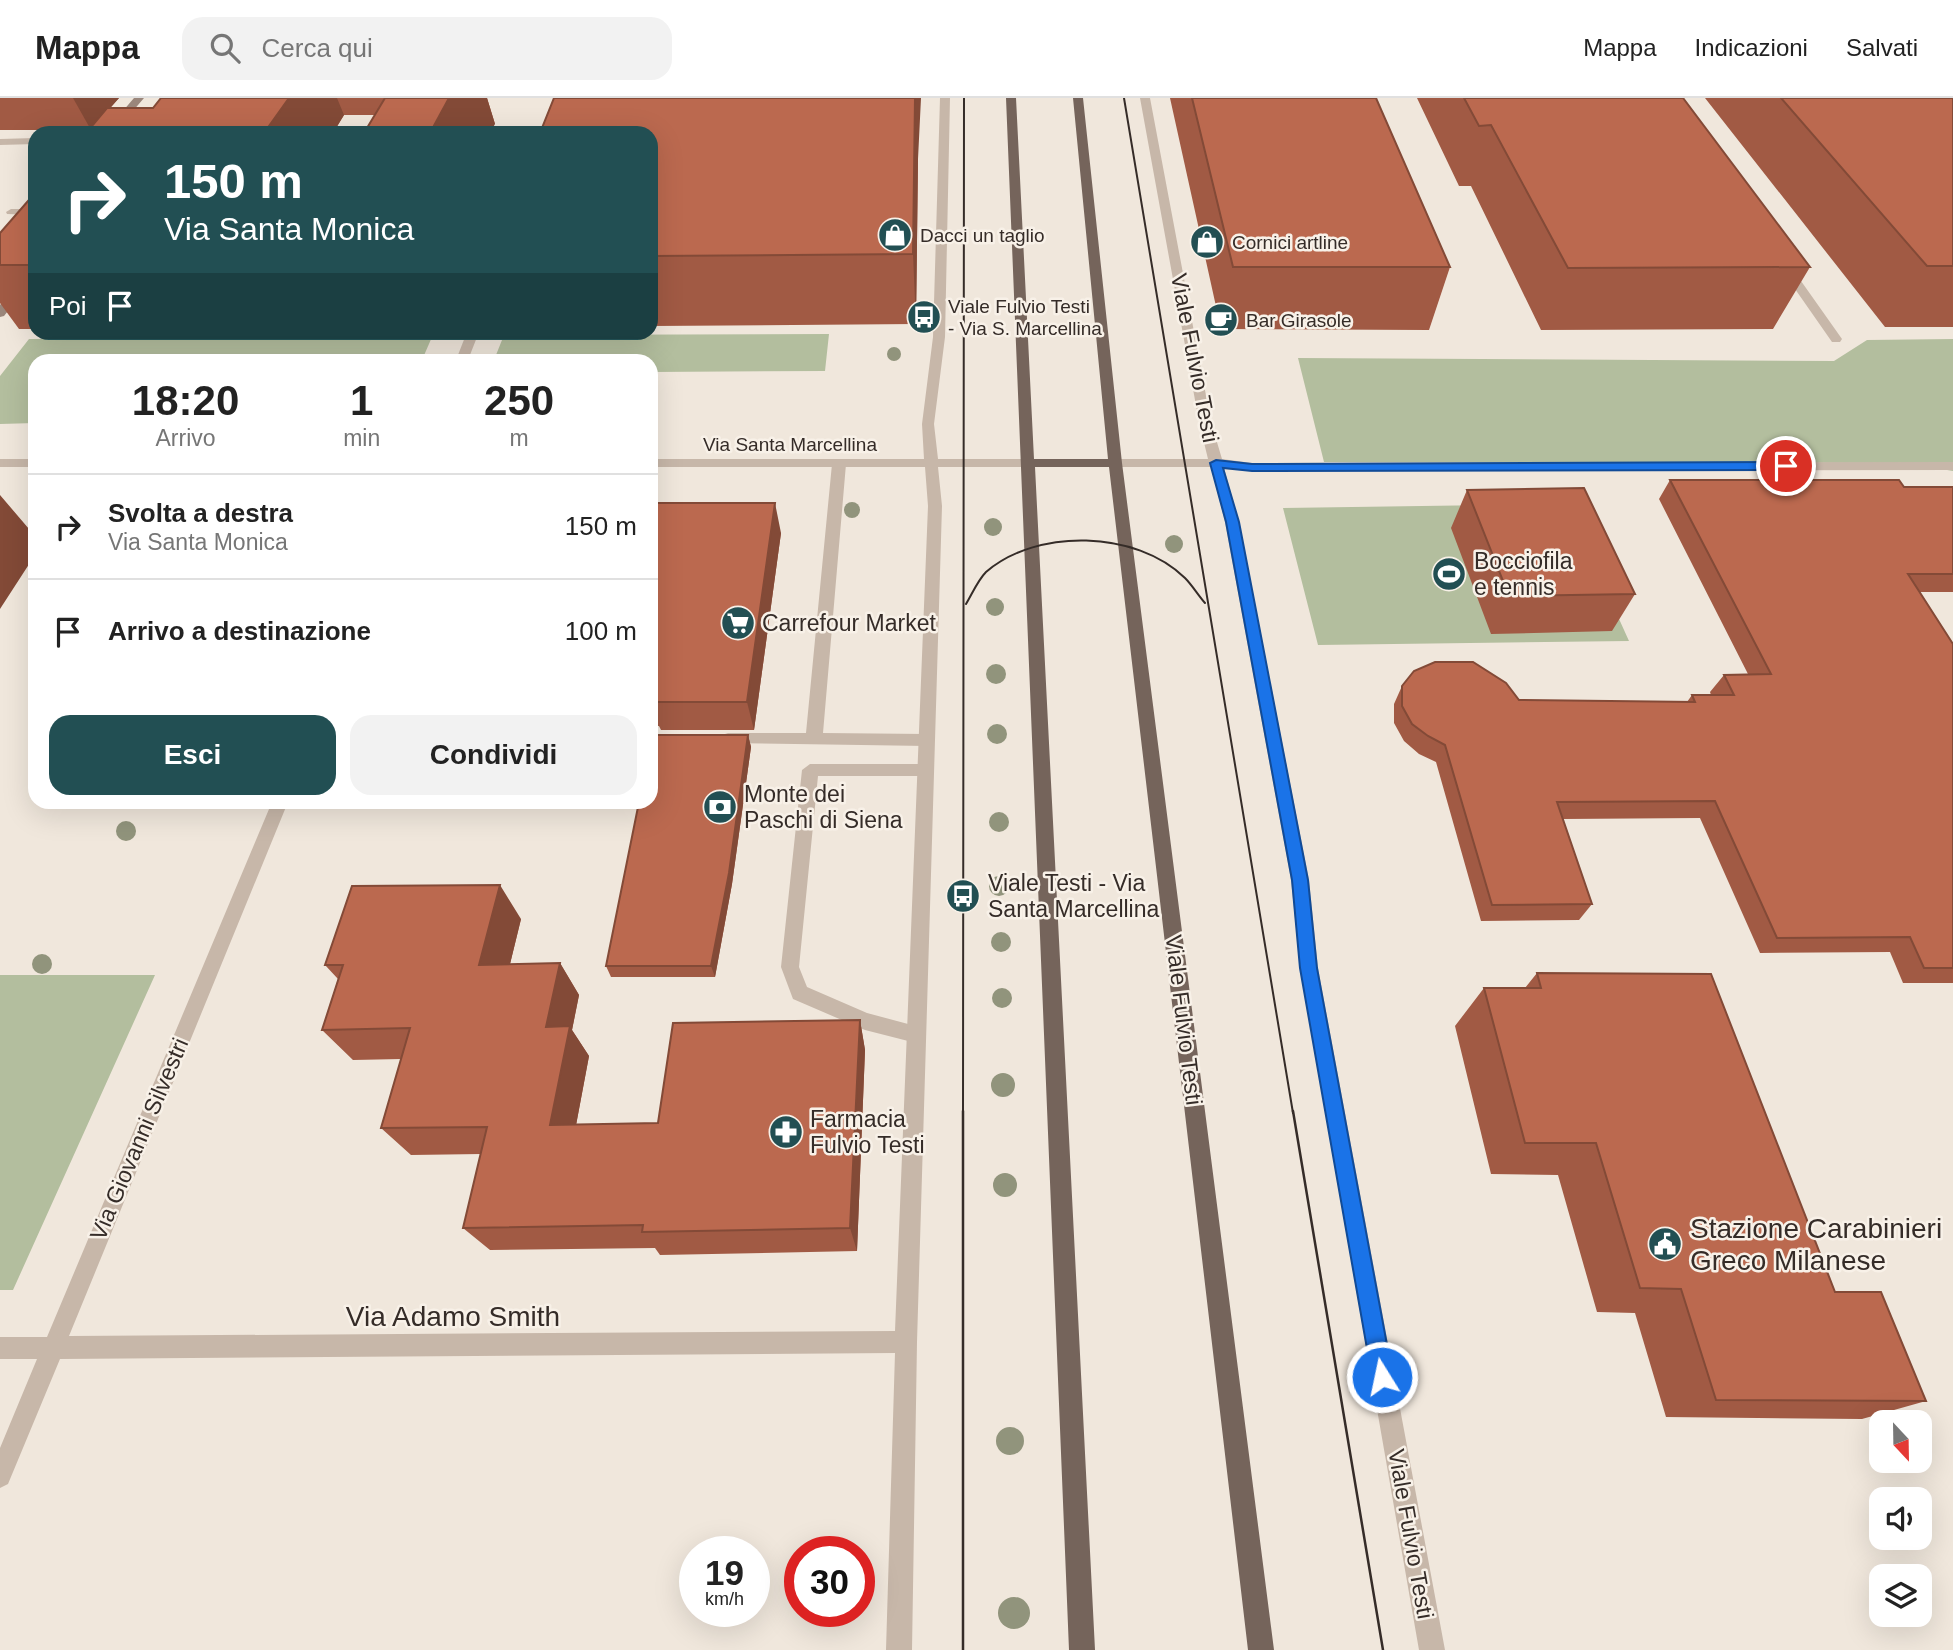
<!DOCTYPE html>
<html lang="it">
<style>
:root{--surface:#fff;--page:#f2f2f2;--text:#222;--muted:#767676;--line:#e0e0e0;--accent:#224f53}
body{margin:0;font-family:Arial,sans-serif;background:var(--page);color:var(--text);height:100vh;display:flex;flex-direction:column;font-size:26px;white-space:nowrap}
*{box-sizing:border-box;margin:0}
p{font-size:23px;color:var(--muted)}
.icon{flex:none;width:38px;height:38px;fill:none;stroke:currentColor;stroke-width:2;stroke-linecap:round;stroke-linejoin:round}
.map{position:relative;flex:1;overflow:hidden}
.sheet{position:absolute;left:28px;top:256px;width:630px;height:455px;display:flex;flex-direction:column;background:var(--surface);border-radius:21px;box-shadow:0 7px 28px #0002}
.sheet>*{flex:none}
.top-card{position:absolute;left:28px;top:28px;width:630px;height:214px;border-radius:21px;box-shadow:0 7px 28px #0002;background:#224f53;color:#fff;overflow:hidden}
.needle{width:46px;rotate:158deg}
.controls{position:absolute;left:1869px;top:1312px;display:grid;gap:14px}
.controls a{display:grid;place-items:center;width:63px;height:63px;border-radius:14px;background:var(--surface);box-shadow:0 7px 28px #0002;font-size:35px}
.speed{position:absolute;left:679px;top:1438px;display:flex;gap:14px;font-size:35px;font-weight:700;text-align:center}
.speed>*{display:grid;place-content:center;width:91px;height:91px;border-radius:50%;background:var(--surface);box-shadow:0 7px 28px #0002;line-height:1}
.speed small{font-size:18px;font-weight:400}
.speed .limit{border:10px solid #d22;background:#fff;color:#111}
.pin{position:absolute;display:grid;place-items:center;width:60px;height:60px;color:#fff;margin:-30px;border:4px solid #fff;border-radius:50%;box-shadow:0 2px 7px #0007}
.me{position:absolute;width:77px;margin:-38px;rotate:350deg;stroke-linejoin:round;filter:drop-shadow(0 0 5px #0008)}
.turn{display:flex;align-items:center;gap:24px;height:147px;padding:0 21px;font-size:32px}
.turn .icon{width:91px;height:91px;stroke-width:2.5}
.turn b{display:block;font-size:49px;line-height:60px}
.then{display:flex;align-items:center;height:66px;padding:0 21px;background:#0003;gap:14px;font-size:26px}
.eta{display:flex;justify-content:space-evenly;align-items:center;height:119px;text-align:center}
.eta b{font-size:42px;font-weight:800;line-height:49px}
.action{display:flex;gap:14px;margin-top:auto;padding:14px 21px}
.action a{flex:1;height:80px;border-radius:21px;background:var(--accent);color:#fff;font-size:28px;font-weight:800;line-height:80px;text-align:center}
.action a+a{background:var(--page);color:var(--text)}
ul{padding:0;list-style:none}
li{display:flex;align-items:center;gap:21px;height:105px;padding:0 21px;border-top:2px solid var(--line)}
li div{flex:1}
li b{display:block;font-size:26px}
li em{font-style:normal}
header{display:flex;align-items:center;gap:42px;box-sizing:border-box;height:98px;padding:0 35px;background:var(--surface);border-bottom:2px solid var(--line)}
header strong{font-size:33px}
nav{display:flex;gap:38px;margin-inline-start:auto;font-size:24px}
.search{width:490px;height:63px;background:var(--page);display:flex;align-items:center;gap:18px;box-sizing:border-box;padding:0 24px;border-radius:21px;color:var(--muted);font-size:26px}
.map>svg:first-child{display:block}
.green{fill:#b3be9e}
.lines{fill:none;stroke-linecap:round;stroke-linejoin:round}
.lane{fill:#c7b7a9;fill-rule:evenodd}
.street{fill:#c7b7a9;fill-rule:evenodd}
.secondary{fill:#9a867b;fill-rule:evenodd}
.primary{fill:#75645b;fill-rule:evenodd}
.tram-far1{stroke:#352c28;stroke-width:2}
.tram{stroke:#352c28;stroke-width:2.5}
.tree{fill:#91947c}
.wall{fill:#a15a44}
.shaded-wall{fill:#834a37}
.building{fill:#bb694f;stroke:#834a37;stroke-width:2}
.route{fill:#1a73e8;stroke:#114b97;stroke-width:2}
.labels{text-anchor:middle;stroke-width:5;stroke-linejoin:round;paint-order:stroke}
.far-poi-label{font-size:19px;fill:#352c28;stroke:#f8f1e8;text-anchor:start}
.far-street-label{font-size:19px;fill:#352c28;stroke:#f8f1e8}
.street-label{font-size:23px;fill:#352c28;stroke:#f8f1e8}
.poi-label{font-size:23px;fill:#352c28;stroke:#f8f1e8;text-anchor:start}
.near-poi-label{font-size:28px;fill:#352c28;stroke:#f8f1e8;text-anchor:start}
.near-street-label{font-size:28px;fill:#352c28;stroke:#f8f1e8}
</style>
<header>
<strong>Mappa</strong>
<div class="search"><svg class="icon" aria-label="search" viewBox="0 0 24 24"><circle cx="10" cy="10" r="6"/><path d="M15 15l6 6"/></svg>Cerca qui</div>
<nav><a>Mappa</a><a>Indicazioni</a><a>Salvati</a></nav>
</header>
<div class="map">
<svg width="1953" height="1552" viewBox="0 0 1953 1552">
<rect width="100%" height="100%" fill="#f0e7dc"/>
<path class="green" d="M829,236L825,273L651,274V262H494L504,237Z
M432,239L422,262H35V325L0,326V278L29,241Z
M1953,241V373L1906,365L1324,364L1298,260L1834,263L1867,242Z
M1567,406L1629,543L1318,547L1283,410Z
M0,877H155L13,1192H0Z"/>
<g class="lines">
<path class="lane" d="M11,111H35V117L7,116L6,114Z
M839,362L846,366L823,635L927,636L935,642L927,648L722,645L720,641L722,637L728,635H806L832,366Z
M810,666H925L933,672L925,678H818L799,869L807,889L867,915L923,930L926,936L923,942L916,945L865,932L793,901L781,869L802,672Z"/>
<path class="street" d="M940,0H950L945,239L934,326L938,361H1027L1034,365L1027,369H938L942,408L917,1244L912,1552H886L895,1255L60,1261L8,1386L0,1390V1350L37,1261H0V1239H47L272,704H288L69,1238L895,1233L928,408L925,369H651V361H924L922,326L933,239Z
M1140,0H1150L1211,324L1222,361L1252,365L1953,364V372L1252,373L1224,370L1239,424L1309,782L1318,870L1445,1552H1419L1300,870L1291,782L1225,424L1211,369H1115L1108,365L1115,361H1208L1199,324Z
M35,40V46L0,47V41Z
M1781,166H1789L1842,241L1840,244H1832L1779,168Z
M467,234H479L468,262H456Z
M0,361H35V369H0Z"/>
<path class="secondary" d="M134,0H144L114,35H104Z
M35,169V179L4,218L0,219V207L31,170Z"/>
<path class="primary" d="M1006,0H1016L1034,361H1108L1073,0H1083L1122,365L1274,1552H1248L1109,369H1035L1095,1552H1069Z"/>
<path class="tram-far1" d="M1124,0L1293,1015
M966,506C972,496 978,482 986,474C1037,430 1136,432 1185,480C1192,487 1198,497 1205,505
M963,1015L964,0"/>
<path class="tram" d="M1293,1013L1383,1552
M963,1552V1013"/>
</g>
<g class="tree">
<circle cx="894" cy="256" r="7"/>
<circle cx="852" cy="412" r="8"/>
<circle cx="993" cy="429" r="9"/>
<circle cx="1174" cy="446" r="9"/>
<circle cx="995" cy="509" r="9"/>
<circle cx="996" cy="576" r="10"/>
<circle cx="997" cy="636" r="10"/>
<circle cx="999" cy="724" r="10"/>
<circle cx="126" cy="733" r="10"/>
<circle cx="999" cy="788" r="10"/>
<circle cx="1001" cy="844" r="10"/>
<circle cx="42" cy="866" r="10"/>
<circle cx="1002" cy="900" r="10"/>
<circle cx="1003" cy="987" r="12"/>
<circle cx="1005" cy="1087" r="12"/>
<circle cx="1010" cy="1343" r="14"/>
<circle cx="1014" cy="1515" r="16"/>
</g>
<path class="wall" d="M0,0H119L110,10H153L161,0H487L495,26L375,17H344L333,35H86L89,32H0Z
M1170,0H1376L1450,169L1429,232L1221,231Z
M1417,0H1683L1810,169L1773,231L1541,232L1471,88H1459Z
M1705,0H1953V229H1885Z
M651,35L918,61L916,226L651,228Z
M35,95V231H19L0,205V135Z
M1670,382L1904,389H1953V494H1920L1953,546V885H1903L1890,854L1760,855L1700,720L1563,721L1592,806L1579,822L1481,823L1436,664L1419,656L1404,643L1394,625V606L1402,588L1519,602L1687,604L1692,597H1711L1710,594L1724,577L1748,576L1659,401Z
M1467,392L1635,496L1612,533L1491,536L1451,430Z
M651,405L781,435L754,632H661L659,628H651Z
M748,637L751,649L732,786L715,879H611L606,868Z
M521,821L510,866L560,865L579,897L572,932L589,958L576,1027L658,1025L860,922L865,952L857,1153L660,1157L655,1150L490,1152L463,1130L481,1056L411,1057L381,1030L401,961L353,962L322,932L338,881L325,867Z
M1537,875L1835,1194L1926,1303L1862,1321L1666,1319L1635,1215L1597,1214L1558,1077L1491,1076L1455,928L1484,890H1525Z"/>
<path class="shaded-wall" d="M73,0H119L91,32Z
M289,0H337L344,17L333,35H264Z
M449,0H487L495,26L490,35H430Z
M915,0H921L918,61L916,226L913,156Z
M0,397L35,438V457L0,511Z
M775,405L781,435L754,632L747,604Z
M748,637L751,649L732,786L715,879L711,868Z
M500,787L521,821L502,899L479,867Z
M560,865L579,897L572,932L589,958L571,1054L550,1027L546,929Z
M860,922L865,952L857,1153L850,1130Z"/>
<path class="building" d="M161,0H289L264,35H86L107,10H153Z
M385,0H449L430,35H364Z
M554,0H915L913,156L651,158V35H540Z
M1192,0H1376L1450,169H1233Z
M1464,0H1683L1810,169L1568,170L1491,27L1479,28Z
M1781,0H1953V168H1927Z
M35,95V167H0V135Z
M1670,382H1899L1904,389H1953V476H1908L1953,546V870H1924L1910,839L1777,840L1715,703L1557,704L1592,806L1492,807L1445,647L1428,638L1412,626L1402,608V588L1414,573L1435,564H1473L1506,585L1519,602L1695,604L1692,597H1734L1724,577L1771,576Z
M1584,390L1635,496L1509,498L1467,392Z
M651,405H775L747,604H651Z
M653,637H748L729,775L711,868H606L639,704H651V646Z
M500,787L479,867L560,865L546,929L570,928L550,1027L658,1025L673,925L860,922L850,1130L642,1134L643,1127L463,1130L487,1029L381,1030L410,930L322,932L343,867H325L352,788Z
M1537,875L1711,876L1835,1194H1881L1926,1303L1716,1302L1681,1191L1640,1190L1596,1045H1525L1484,890H1541Z"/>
<path class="route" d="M1216,362L1252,366L1786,364L1792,368L1786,372L1252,373L1223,370L1239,424L1308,782L1317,870L1393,1279L1390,1286L1382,1289L1375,1286L1372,1279L1300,870L1292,782L1226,424L1210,365Z"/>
<defs>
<g id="shop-disc" transform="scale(1.75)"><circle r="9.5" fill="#224f53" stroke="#f8f1e8"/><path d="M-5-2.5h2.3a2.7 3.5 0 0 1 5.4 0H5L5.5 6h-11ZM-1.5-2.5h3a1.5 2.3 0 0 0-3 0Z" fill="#fff"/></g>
<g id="bus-disc" transform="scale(1.75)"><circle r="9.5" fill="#224f53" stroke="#f8f1e8"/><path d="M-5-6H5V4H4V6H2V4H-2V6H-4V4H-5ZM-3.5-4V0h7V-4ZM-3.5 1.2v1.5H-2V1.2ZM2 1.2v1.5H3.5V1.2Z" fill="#fff"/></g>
<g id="cafe-disc" transform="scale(1.75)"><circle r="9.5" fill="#224f53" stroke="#f8f1e8"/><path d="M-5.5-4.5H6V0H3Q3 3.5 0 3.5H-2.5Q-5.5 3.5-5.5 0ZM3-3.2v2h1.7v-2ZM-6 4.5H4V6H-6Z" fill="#fff"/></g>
<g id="stadium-disc" transform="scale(1.75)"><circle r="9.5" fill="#224f53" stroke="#f8f1e8"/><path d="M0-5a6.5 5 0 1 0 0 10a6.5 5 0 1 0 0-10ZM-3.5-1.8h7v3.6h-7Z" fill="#fff"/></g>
<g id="supermarket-disc" transform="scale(1.75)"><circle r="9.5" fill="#224f53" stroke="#f8f1e8"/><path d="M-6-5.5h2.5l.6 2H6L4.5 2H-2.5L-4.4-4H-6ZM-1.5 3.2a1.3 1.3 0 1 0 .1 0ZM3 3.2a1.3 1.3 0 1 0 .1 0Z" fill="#fff"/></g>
<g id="bank-disc" transform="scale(1.75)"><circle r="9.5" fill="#224f53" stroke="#f8f1e8"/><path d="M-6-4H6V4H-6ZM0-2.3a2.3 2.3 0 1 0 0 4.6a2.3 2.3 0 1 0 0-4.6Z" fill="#fff"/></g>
<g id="pharmacy-disc" transform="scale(1.75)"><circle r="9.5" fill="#224f53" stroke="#f8f1e8"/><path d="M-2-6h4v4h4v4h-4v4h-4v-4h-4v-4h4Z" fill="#fff"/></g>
<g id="civic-disc" transform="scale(1.75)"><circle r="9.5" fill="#224f53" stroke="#f8f1e8"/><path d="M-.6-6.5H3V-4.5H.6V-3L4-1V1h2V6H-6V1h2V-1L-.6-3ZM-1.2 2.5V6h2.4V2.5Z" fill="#fff"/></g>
</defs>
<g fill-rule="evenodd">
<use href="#shop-disc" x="895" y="137"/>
<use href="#shop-disc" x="1207" y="144"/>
<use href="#bus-disc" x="924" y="219"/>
<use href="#cafe-disc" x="1221" y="222"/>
<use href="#stadium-disc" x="1449" y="476"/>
<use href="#supermarket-disc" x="738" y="525"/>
<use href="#bank-disc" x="720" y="709"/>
<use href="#bus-disc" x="963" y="798"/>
<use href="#pharmacy-disc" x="786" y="1034"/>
<use href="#civic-disc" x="1665" y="1146"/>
</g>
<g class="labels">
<g class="far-poi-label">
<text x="920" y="144">Dacci un taglio</text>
<text x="1232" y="151">Cornici artline</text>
<text x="948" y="215">Viale Fulvio Testi<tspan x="948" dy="22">- Via S. Marcellina</tspan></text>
<text x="1246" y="229">Bar Girasole</text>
</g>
<g class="far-street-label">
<text x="790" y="353">Via Santa Marcellina</text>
</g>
<g class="street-label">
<text transform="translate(1195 260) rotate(79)" y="8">Viale Fulvio Testi</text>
<text transform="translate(1184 922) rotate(83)" y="8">Viale Fulvio Testi</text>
<text transform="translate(139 1041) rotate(-67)" y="8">Via Giovanni Silvestri</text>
<text transform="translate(1411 1436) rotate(80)" y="8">Viale Fulvio Testi</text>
</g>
<g class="poi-label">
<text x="1474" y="471">Bocciofila<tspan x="1474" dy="26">e tennis</tspan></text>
<text x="762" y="533">Carrefour Market</text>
<text x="744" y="704">Monte dei<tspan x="744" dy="26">Paschi di Siena</tspan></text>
<text x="988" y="793">Viale Testi - Via<tspan x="988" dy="26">Santa Marcellina</tspan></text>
<text x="810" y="1029">Farmacia<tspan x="810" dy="26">Fulvio Testi</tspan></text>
</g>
<g class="near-poi-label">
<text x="1690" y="1140">Stazione Carabinieri<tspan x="1690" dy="32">Greco Milanese</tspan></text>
</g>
<g class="near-street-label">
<text x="453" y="1228">Via Adamo Smith</text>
</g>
</g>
</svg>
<div class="controls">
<a><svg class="needle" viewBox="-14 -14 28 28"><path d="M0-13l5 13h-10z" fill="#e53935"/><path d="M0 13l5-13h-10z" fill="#767676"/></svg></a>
<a><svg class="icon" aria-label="sound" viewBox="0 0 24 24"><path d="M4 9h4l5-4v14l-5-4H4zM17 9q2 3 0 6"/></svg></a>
<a><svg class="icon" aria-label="layers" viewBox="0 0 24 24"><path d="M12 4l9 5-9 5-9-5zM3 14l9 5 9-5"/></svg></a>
</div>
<div class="speed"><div>19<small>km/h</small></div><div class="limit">30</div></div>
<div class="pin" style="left:1786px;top:368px;background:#d93025"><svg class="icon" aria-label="arrive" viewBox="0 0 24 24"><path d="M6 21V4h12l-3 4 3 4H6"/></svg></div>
<svg class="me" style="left:1382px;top:1279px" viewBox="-20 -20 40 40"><circle r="17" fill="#1a73e8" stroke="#fff" stroke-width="3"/><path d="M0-11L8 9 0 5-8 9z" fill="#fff"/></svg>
<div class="top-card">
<div class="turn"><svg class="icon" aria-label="right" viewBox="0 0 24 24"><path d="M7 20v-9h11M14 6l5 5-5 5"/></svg><div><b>150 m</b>Via Santa Monica</div></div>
<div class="then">Poi<svg class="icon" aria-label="arrive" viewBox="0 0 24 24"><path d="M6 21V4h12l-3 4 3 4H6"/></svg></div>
</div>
<section class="sheet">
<div class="eta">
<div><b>18:20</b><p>Arrivo</p></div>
<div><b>1</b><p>min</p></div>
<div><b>250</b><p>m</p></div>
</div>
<ul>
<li><svg class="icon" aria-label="right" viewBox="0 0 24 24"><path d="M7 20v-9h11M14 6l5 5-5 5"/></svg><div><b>Svolta a destra</b><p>Via Santa Monica</p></div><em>150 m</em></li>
<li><svg class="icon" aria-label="arrive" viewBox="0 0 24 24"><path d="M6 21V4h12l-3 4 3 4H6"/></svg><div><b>Arrivo a destinazione</b></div><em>100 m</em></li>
</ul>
<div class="action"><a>Esci</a><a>Condividi</a></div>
</section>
</div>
